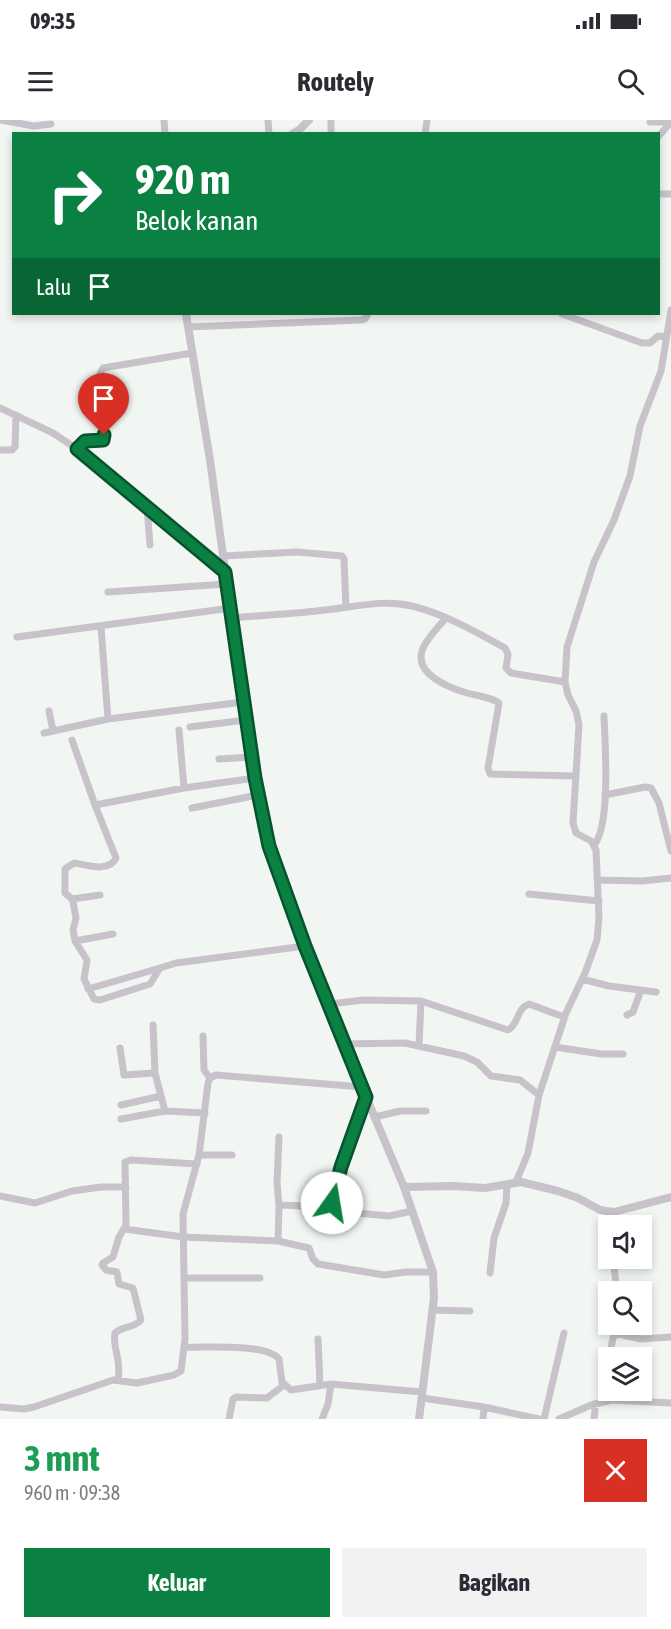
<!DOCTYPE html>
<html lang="id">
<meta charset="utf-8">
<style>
:root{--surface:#fff;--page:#f2f2f3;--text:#2b2b33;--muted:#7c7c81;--accent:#0b8043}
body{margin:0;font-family:"Asap Condensed",sans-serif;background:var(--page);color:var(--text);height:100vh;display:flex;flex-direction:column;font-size:22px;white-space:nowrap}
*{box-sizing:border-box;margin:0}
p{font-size:20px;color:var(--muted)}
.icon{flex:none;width:33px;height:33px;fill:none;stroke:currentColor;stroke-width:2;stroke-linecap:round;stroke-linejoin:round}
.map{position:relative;height:1299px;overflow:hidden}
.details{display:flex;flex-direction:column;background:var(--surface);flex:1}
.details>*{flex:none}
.guide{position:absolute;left:12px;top:12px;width:648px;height:183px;border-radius:0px;box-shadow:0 3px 9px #0003;background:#0b8043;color:#fff;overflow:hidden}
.buttons{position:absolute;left:598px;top:1095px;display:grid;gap:12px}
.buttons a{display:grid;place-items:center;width:54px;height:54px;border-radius:0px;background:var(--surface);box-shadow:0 3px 9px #0003;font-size:30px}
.pin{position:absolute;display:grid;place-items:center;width:51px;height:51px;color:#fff;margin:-62px -26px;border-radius:50% 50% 50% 0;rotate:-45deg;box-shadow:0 0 6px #0007}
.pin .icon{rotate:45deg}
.me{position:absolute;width:66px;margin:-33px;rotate:13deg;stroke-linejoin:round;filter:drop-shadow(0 0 4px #0008)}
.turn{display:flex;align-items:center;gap:21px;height:126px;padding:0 24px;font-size:27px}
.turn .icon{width:78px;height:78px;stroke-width:2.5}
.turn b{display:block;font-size:42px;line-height:51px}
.then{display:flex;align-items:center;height:57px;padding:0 24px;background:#0003;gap:12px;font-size:22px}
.round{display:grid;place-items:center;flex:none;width:63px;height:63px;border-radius:0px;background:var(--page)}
.head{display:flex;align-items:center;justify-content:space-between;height:102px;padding:0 24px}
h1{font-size:36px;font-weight:700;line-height:45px;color:#1e9e55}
.button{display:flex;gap:12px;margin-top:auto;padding:12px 24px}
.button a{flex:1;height:69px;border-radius:0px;background:var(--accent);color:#fff;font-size:24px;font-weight:700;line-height:69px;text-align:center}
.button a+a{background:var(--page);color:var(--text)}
.status{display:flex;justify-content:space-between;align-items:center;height:42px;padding:0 30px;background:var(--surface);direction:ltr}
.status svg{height:16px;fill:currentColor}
header{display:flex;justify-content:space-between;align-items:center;height:78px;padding:0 24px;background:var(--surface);font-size:27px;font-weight:700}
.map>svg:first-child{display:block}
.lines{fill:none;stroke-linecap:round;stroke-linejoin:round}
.minor{stroke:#c8c3ca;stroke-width:7}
.tertiary{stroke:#c8c3ca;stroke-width:8}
.route-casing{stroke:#07532c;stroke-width:15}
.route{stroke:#0b8043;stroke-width:10}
</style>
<div class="status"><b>09:35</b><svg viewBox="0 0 49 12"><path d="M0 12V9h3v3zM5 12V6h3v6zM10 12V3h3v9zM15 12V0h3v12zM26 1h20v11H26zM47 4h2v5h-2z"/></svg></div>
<header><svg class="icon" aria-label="menu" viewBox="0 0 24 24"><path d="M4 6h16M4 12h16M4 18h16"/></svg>Routely<svg class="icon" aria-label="search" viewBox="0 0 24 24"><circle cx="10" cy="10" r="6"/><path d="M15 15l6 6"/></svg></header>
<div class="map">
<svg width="671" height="1299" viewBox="0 0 671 1299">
<rect width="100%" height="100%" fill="#f1f6f3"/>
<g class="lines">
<path class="minor" d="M0,0L34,6L51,4
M164,0L165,14
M268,0L269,14
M650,2H671
M331,14V0
M425,14L427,0
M658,17L671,2
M658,74H671
M562,194L642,223H650L658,216L666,217
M188,207L361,200L365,199L368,194
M0,288L53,313L77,329L225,452
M77,329L85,321L98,322L104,318L100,254L103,248L192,233
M0,330H12L15,327L16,295
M147,387L150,425
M223,436L297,432L342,436L344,439L346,487
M108,472L227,464
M233,498C263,495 294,494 325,490C355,487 382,479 412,486C445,494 476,512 505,528L508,534L506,548L511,553L565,562
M446,498C438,507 428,517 423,528C412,554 450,568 467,573C478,576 491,577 499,583L488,648L490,654L576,656
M101,507L108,599
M17,517L231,488
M49,591L53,611
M190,607L246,600
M179,610L184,668
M44,613L108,599L243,582
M72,620L95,685L116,738C109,753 87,745 74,743L65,749V773L72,779L73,782L76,798L73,810L75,821L87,840L84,859L94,879L100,880L150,864L160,848L176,843L305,826
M219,639L252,637
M605,675L645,667L651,668L659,683L671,731
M95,685L184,668L255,658
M192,688L258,675
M594,725C611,706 605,623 604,596
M598,760L642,761L671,758
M529,774L599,781
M72,779L100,775
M75,821L113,814
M582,859L609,866L656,872
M88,869L160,848
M329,884L364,880L421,881L508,910C519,904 516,889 529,884L564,897
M627,895L633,892L641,870
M153,905L155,953L165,991
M203,916L204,950L210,958
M344,924L405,923L464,936L477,942L491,956L520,960L539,975
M419,925L421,881
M555,927L601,934H623
M120,928L124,955L155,953
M121,985L161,976
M375,997L400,991H426
M121,999L165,991L205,993
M279,1017L277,1063L279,1085
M199,1035H232
M516,1062L528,1033L539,975L566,893L585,853L597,820L599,797L596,730L591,721L576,713L573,703L579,605L576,591L568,575L565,562L567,527L594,442L614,400L630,356L640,306L661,251L671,190
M0,1076L35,1083L72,1071L101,1067H126
M607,1092L609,1109
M356,1093L389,1096L412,1091
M125,1109L183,1117L278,1121L309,1128L313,1139L318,1144L384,1155L406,1152H433
M278,1121L279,1085L327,1087L331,1085L341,1047L366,977
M613,1138L617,1172
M490,1153L494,1118L506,1083L507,1065
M184,1158H260
M432,1190L470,1191
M614,1213L641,1219L671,1217
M318,1219L320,1265
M184,1227C205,1228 267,1223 279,1239L282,1262L291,1270L331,1264L422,1272
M609,1238L616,1204
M118,1259C122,1240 112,1227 115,1213C122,1206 135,1208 141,1200L133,1168L119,1164L117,1152L106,1150L102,1145L103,1143L113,1137L119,1117L126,1105L125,1042L131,1040L197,1044
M422,1278L484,1287L539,1299
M605,1281L609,1241
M0,1287L24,1289L34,1287L113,1260L137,1263L174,1255L181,1251L185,1219L183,1094L199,1035L208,963L210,958L216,955L362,967
M229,1299L233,1279L236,1277L267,1278L284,1265
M322,1299L328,1284L331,1264
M483,1299L484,1287
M544,1299L564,1213
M559,1299L591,1285L612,1280L671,1283
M594,1299L595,1291L594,1284"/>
<path class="tertiary" d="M292,14L299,10L309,0
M186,194L210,340L243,582L258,675L269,726L344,924L404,1067L433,1152L434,1178L419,1299
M404,1067L453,1066L485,1068L521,1062L558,1071L578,1078L600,1090L614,1092L671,1077"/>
</g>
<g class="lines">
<g class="route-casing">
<path id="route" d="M104,315L103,320L85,321L77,329L225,452L255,658L269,726L305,826L366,977L341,1047L332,1083"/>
</g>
<use href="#route" class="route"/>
</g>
</svg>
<div class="buttons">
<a><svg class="icon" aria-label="sound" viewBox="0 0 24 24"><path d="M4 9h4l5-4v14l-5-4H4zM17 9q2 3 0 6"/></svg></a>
<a><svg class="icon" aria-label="search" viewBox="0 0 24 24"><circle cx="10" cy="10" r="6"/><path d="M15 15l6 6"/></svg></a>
<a><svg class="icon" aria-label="layers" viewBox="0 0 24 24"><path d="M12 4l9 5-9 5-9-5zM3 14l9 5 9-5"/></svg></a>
</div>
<div class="pin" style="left:104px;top:315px;background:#d93025"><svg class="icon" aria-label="arrive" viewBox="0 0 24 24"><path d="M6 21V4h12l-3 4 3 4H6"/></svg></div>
<svg class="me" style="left:332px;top:1083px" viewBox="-20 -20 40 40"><circle r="19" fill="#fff"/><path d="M0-13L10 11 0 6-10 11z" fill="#0b8043"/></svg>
<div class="guide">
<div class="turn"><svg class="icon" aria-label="right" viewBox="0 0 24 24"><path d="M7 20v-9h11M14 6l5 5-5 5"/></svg><div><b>920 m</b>Belok kanan</div></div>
<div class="then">Lalu<svg class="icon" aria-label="arrive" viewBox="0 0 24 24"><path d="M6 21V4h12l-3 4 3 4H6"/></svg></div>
</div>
</div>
<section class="details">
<div class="head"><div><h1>3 mnt</h1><p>960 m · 09:38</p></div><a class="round" style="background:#d93025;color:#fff"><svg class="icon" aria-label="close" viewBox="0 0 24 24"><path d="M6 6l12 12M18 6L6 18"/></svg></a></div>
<div class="button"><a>Keluar</a><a>Bagikan</a></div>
</section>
